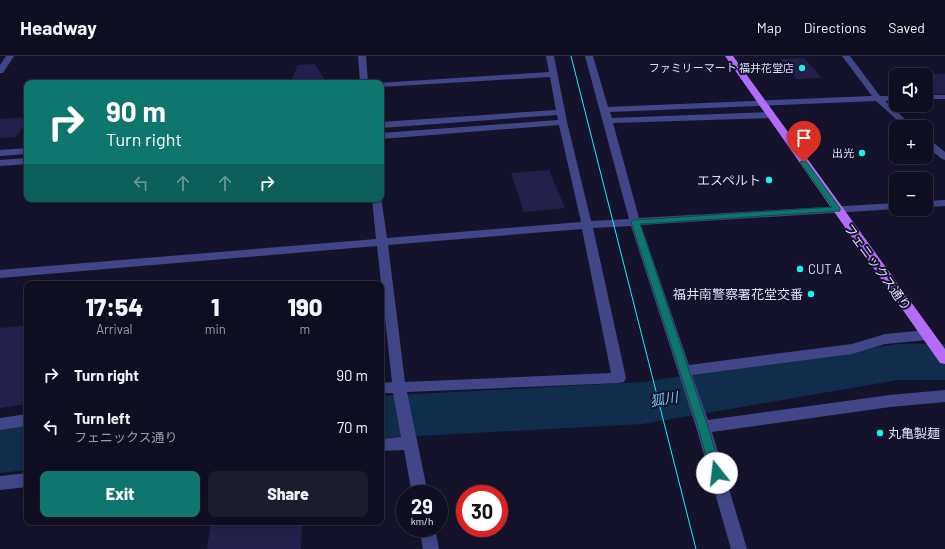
<!DOCTYPE html>
<meta charset="utf-8">
<style>
:root{--surface:#0f0e20;--page:#1d1c2d;--text:#f1f3f6;--muted:#9b9ca5;--line:#2f2e3e;--accent:#0f766e}
body{margin:0;font-family:Barlow,"Noto Sans JP",sans-serif;background:var(--page);color:var(--text);height:100vh;display:flex;flex-direction:column;font-size:15px;white-space:nowrap}
*{box-sizing:border-box;margin:0}
p{font-size:13px;color:var(--muted)}
.icon{flex:none;width:22px;height:22px;fill:none;stroke:currentColor;stroke-width:2;stroke-linecap:round;stroke-linejoin:round}
.map{position:relative;flex:1;overflow:hidden}
.drawer{position:absolute;left:24px;top:225px;width:360px;height:244px;display:flex;flex-direction:column;background:var(--surface);border-radius:8px;box-shadow:0 2px 10px #0003,0 0 0 1px var(--line)}
.drawer>*{flex:none}
.hud{position:absolute;left:24px;top:24px;width:360px;height:122px;border-radius:8px;box-shadow:0 2px 10px #0003,0 0 0 1px var(--line);background:#0f766e;color:#fff;overflow:hidden}
.tools{position:absolute;left:889px;top:12px;display:grid;gap:8px}
.tools a{display:grid;place-items:center;width:44px;height:44px;border-radius:8px;background:var(--surface);box-shadow:0 2px 10px #0003,0 0 0 1px var(--line);font-size:20px}
.speed{position:absolute;left:396px;top:429px;display:flex;gap:8px;font-size:20px;font-weight:700;text-align:center}
.speed>*{display:grid;place-content:center;width:52px;height:52px;border-radius:50%;background:var(--surface);box-shadow:0 2px 10px #0003,0 0 0 1px var(--line);line-height:1}
.speed small{font-size:10px;font-weight:400}
.speed .limit{border:6px solid #d22;background:#fff;color:#111}
.pin{position:absolute;display:grid;place-items:center;width:34px;height:34px;color:#fff;margin:-41px -17px;border-radius:50% 50% 50% 0;rotate:-45deg;box-shadow:0 0 4px #0007}
.pin .icon{rotate:45deg}
.me{position:absolute;width:44px;margin:-22px;rotate:344deg;stroke-linejoin:round;filter:drop-shadow(0 0 3px #0008)}
.turn{display:flex;align-items:center;gap:14px;height:84px;padding:0 16px;font-size:18px}
.turn .icon{width:52px;height:52px;stroke-width:2.5}
.turn b{display:block;font-size:28px;line-height:34px}
.lanes{display:flex;align-items:center;height:38px;padding:0 16px;background:#0003;justify-content:center;gap:20px;direction:ltr}
.lanes .off{opacity:.35}
.eta{display:flex;justify-content:space-evenly;align-items:center;height:68px;text-align:center}
.eta b{font-size:24px;font-weight:800;line-height:28px}
.primary-button{display:flex;gap:8px;margin-top:auto;padding:8px 16px}
.primary-button a{flex:1;height:46px;border-radius:8px;background:var(--accent);color:#fff;font-size:16px;font-weight:800;line-height:46px;text-align:center}
.primary-button a+a{background:var(--page);color:var(--text)}
ul{padding:0;list-style:none}
li{display:flex;align-items:center;gap:12px;height:52px;padding:0 16px}
li div{flex:1}
li b{display:block;font-size:15px}
li em{font-style:normal}
header{display:flex;align-items:center;gap:24px;box-sizing:border-box;height:56px;padding:0 20px;background:var(--surface);border-bottom:1px solid var(--line)}
header strong{font-size:19px}
nav{display:flex;gap:22px;margin-inline-start:auto;font-size:14px}
.map>svg:first-child{display:block}
.lines{fill:none;stroke-linecap:round;stroke-linejoin:round}
.river{fill:#102d4c;fill-rule:evenodd}
.building{fill:#24204c}
.minor{fill:#414688;fill-rule:evenodd}
.major{fill:#b46cf8;fill-rule:evenodd}
.tram{stroke:#15f3f1;stroke-width:1}
.route{fill:#0f766e;stroke:#0a4d48}
.poi-dot{fill:#15f3f1;stroke:#14132b;stroke-width:1.5}
.labels{text-anchor:middle;stroke-width:4;stroke-linejoin:round;paint-order:stroke}
.far-poi-label{font-size:11px;fill:#dfdffd;stroke:#14132b;text-anchor:end}
.poi-label{font-size:13px;fill:#dfdffd;stroke:#14132b;text-anchor:end}
.street-label{font-size:13px;fill:#dfdffd;stroke:#14132b}
.water-label{font-size:14px;font-style:italic;fill:#72c9f8;stroke:#14132b}
</style>
<header>
<strong>Headway</strong>
<nav><a>Map</a><a>Directions</a><a>Saved</a></nav>
</header>
<div class="map">
<svg width="945" height="493" viewBox="0 0 945 493">
<rect width="100%" height="100%" fill="#14132b"/>
<g class="lines">
<path class="river" d="M898,288H945V324H898L643,368L381,382V340L643,326Z
M27,368V414L0,417V371Z"/>
</g>
<path class="building" d="M804,2L822,22L796,23L780,3Z
M315,8L327,27H290L298,9Z
M926,18H945V38H928L926,36Z
M27,61V65L16,81L0,82V63Z
M549,114L565,152L524,156L511,117Z
M27,269V348L0,352V272Z
M211,466H302L301,493H207Z"/>
<g class="lines">
<path class="minor" d="M6,0H14L3,17H0V9Z
M358,0H366L368,27H360Z
M546,0H554L567,66L591,165L629,163L585,0H593L608,51L872,40L842,0H850L880,40H896V44L885,45L914,71H905L876,45L610,56L612,62L770,56L774,59L770,62L613,67L639,162L896,147V153L641,169L689,309L852,288L885,278L927,274L931,276L933,279L931,282L927,284L885,288L852,298L692,319L708,364L890,339L945,334V346L890,351L712,376L747,493H731L696,371L631,170L593,172L626,322L624,326L619,327L407,336L428,438H412L404,394L381,395V383L401,381L393,337H381V327L392,326L377,190L0,222V214L376,183L372,143H381V141L387,182L581,166L559,69L381,83V77L558,64L557,59L381,72V66L556,54L550,21L381,31V27H379L549,16ZM582,173L611,317L405,326L388,189Z
M926,39H945V43H926Z
M926,82L929,83L945,96V104L942,103L926,90Z
M27,92V98L0,100V94Z
M27,102V108L0,110V104Z
M945,144V150L926,151V145Z
M27,358V370L0,374V362Z
M27,417V431L0,434V420Z
M419,472H435L439,493H423Z"/>
<path class="major" d="M725,0H733L945,293V308L940,307Z"/>
<path class="tram" d="M571,0L696,493"/>
</g>
<path class="route" d="M804,104L806,105L840,152V155L640,168L708,371L722,417L721,421L717,422L713,421L711,417L698,371L631,166L635,164L832,151L800,106Z"/>
<g class="poi-dot">
<circle cx="802" cy="12" r="4"/>
<circle cx="862" cy="97" r="4"/>
<circle cx="769" cy="124" r="4"/>
<circle cx="800" cy="213" r="4"/>
<circle cx="811" cy="238" r="4"/>
<circle cx="880" cy="377" r="4"/>
</g>
<g class="labels">
<g class="far-poi-label">
<text x="794" y="16">ファミリーマート 福井花堂店</text>
<text x="854" y="101">出光</text>
</g>
<g class="poi-label">
<text x="761" y="129">エスペルト</text>
<text x="808" y="218" text-anchor="start">CUT A</text>
<text x="803" y="243">福井南警察署花堂交番</text>
<text x="888" y="382" text-anchor="start">丸亀製麺</text>
</g>
<g class="street-label">
<text transform="translate(878 211) rotate(54)" y="5">フェニックス通り</text>
</g>
<g class="water-label">
<text transform="translate(664 343) rotate(-9)" y="5">狐川</text>
</g>
</g>
</svg>
<div class="tools">
<a><svg class="icon" aria-label="sound" viewBox="0 0 24 24"><path d="M4 9h4l5-4v14l-5-4H4zM17 9q2 3 0 6"/></svg></a>
<a>+</a>
<a>−</a>
</div>
<div class="speed"><div>29<small>km/h</small></div><div class="limit">30</div></div>
<div class="pin" style="left:804px;top:106px;background:#d93025"><svg class="icon" aria-label="arrive" viewBox="0 0 24 24"><path d="M6 21V4h12l-3 4 3 4H6"/></svg></div>
<svg class="me" style="left:717px;top:417px" viewBox="-20 -20 40 40"><circle r="19" fill="#fff"/><path d="M0-13L10 11 0 6-10 11z" fill="#0f766e"/></svg>
<div class="hud">
<div class="turn"><svg class="icon" aria-label="right" viewBox="0 0 24 24"><path d="M7 20v-9h11M14 6l5 5-5 5"/></svg><div><b>90 m</b>Turn right</div></div>
<div class="lanes"><svg class="icon off" aria-label="left" viewBox="0 0 24 24"><path d="M17 20v-9H6M10 6l-5 5 5 5"/></svg><svg class="icon off" aria-label="ahead" viewBox="0 0 24 24"><path d="M12 20V5M6 11l6-6 6 6"/></svg><svg class="icon off" aria-label="ahead" viewBox="0 0 24 24"><path d="M12 20V5M6 11l6-6 6 6"/></svg><svg class="icon" aria-label="right" viewBox="0 0 24 24"><path d="M7 20v-9h11M14 6l5 5-5 5"/></svg></div>
</div>
<section class="drawer">
<div class="eta">
<div><b>17:54</b><p>Arrival</p></div>
<div><b>1</b><p>min</p></div>
<div><b>190</b><p>m</p></div>
</div>
<ul>
<li><svg class="icon" aria-label="right" viewBox="0 0 24 24"><path d="M7 20v-9h11M14 6l5 5-5 5"/></svg><div><b>Turn right</b></div><em>90 m</em></li>
<li><svg class="icon" aria-label="left" viewBox="0 0 24 24"><path d="M17 20v-9H6M10 6l-5 5 5 5"/></svg><div><b>Turn left</b><p>フェニックス通り</p></div><em>70 m</em></li>
</ul>
<div class="primary-button"><a>Exit</a><a>Share</a></div>
</section>
</div>
